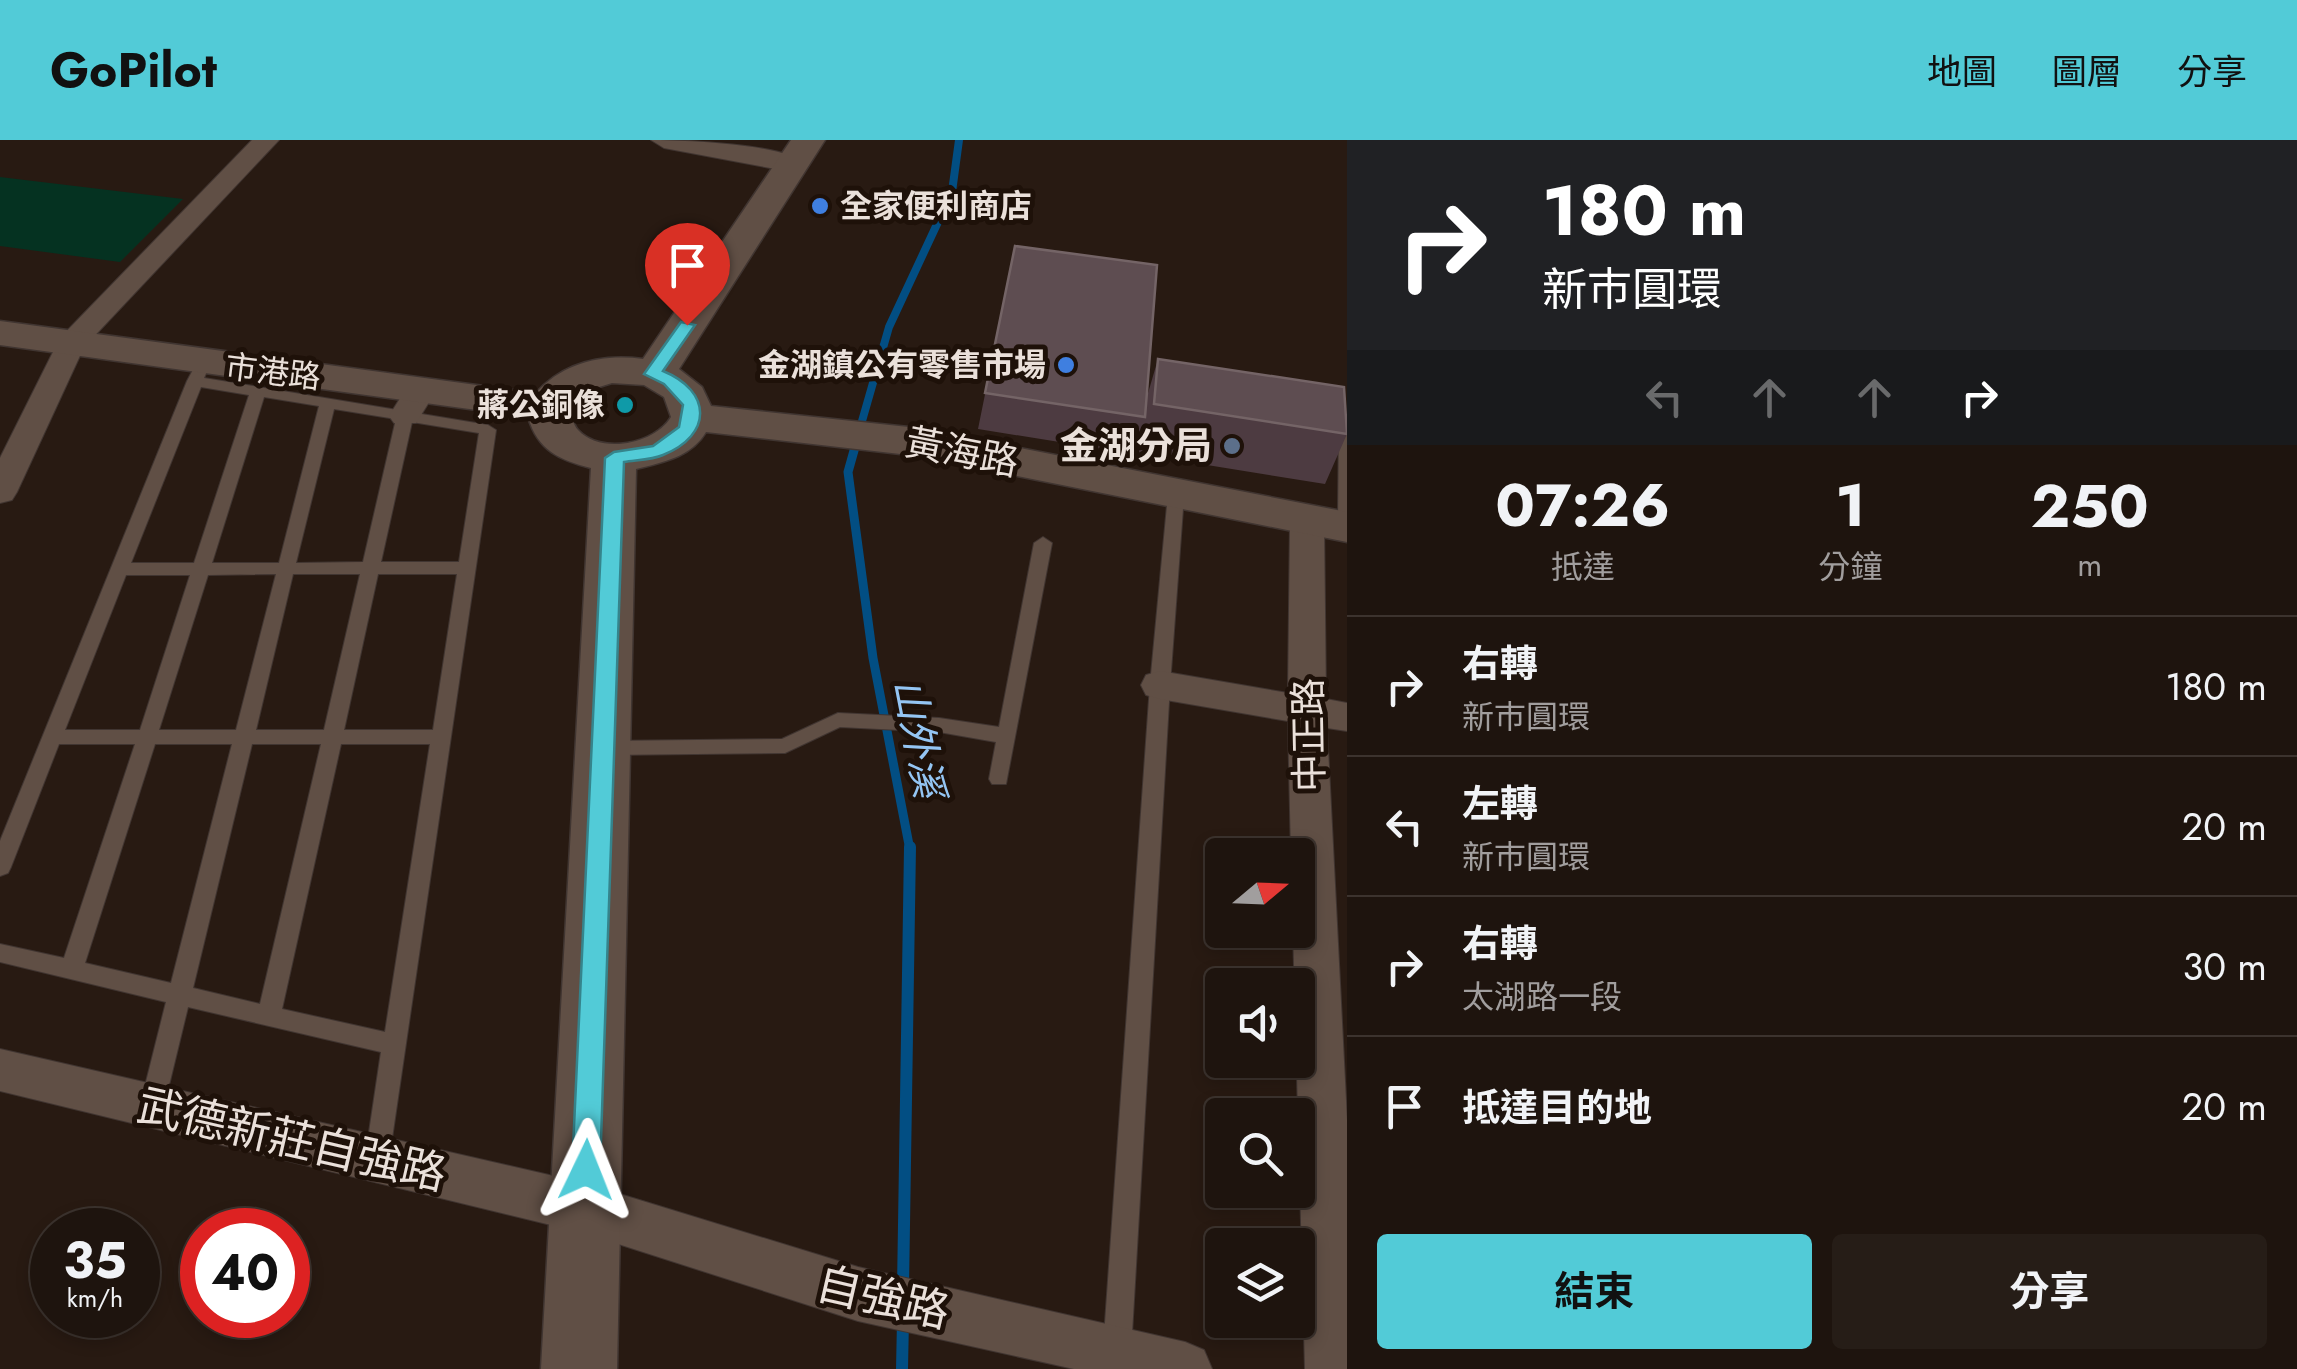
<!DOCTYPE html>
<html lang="zh-TW">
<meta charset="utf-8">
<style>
:root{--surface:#1e140e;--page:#261d17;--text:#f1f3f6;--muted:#a19e9e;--line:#3c332e;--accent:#52cbd7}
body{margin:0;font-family:Jost,"Noto Sans TC",sans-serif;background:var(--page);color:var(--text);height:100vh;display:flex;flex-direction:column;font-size:38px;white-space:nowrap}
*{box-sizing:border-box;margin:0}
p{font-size:32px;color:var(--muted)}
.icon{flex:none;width:55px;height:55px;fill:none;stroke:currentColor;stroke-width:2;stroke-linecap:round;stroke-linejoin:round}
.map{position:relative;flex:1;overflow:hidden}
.sheet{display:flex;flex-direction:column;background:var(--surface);width:950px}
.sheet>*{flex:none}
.guide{background:#202124;color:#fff;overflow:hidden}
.needle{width:65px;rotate:71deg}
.buttons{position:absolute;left:1205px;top:698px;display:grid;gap:20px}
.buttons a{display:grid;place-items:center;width:110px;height:110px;border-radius:10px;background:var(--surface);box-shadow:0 5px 15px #0003,0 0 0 2px var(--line);font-size:50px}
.speed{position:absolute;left:30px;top:1068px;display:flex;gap:20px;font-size:50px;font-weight:700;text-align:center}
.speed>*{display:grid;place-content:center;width:130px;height:130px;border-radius:50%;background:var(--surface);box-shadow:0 5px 15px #0003,0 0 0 2px var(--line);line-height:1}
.speed small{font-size:25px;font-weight:400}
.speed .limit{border:15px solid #d22;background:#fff;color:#111}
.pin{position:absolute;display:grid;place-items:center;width:85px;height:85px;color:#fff;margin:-102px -42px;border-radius:50% 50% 50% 0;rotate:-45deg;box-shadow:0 0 10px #0007}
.pin .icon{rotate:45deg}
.me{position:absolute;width:110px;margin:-55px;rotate:2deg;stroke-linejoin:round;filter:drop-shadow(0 0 8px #0008)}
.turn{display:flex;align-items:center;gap:35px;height:210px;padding:0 30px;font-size:45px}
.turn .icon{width:130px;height:130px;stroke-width:2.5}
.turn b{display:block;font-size:70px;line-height:85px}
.lanes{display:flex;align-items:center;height:95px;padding:0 30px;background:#0003;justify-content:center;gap:50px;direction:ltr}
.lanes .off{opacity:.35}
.eta{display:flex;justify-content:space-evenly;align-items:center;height:170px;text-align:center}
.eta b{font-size:60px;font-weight:700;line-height:70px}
.primary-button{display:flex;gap:20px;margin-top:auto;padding:20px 30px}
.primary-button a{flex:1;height:115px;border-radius:10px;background:var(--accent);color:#111;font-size:40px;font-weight:700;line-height:115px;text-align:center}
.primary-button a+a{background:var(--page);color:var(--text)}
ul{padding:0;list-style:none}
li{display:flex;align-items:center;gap:30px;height:140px;padding:0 30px;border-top:2px solid var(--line)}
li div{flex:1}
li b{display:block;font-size:38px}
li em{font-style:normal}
header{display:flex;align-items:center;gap:60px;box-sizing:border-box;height:140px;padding:0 50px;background:var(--accent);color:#111}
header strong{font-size:48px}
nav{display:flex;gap:55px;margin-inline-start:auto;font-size:35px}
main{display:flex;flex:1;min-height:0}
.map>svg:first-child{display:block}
.green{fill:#053221}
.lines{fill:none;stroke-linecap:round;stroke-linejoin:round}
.stream-far2{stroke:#024e83;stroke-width:8}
.stream-far1{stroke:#024e83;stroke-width:9}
.stream{stroke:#024e83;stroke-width:12}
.lane-casing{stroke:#403531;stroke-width:2}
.street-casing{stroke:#403531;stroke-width:2}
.secondary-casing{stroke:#403531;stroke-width:3}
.lane{fill:#604f45;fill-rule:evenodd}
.street{fill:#604f45;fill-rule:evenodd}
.secondary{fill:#604f45;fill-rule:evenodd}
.wall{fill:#4d3b41}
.building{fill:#5e4d51;stroke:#746466;stroke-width:2.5}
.route{fill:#52cbd7;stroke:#35848c;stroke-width:2.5}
.shop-dot{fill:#3f7fe0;stroke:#1e1109;stroke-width:4}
.culture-dot{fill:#0f9aa8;stroke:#1e1109;stroke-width:4}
.service-dot{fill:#5c6f8a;stroke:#1e1109;stroke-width:4}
.labels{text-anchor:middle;stroke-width:10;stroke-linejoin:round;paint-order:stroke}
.far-poi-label{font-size:32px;font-weight:bold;fill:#eae0da;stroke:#1e1109;text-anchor:end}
.far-street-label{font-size:32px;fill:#eae0da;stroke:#1e1109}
.poi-label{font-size:38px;font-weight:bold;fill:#eae0da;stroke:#1e1109;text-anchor:end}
.street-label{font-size:38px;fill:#eae0da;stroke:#1e1109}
.water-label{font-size:40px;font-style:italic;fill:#94c5f3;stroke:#1e1109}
.near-street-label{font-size:45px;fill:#eae0da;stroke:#1e1109}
</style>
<header>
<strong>GoPilot</strong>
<nav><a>地圖</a><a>圖層</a><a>分享</a></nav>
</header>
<main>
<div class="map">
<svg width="1347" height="1229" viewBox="0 0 1347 1229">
<rect width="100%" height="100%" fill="#281a12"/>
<path class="green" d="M0,37L183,59L120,122L0,106Z"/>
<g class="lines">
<path class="stream-far2" d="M854,309L889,187L952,52L959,0"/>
<path class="stream-far1" d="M855,307L848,332L873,518L910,710"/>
<path class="stream" d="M903,1148L910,707
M902,1229L903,1180"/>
<g class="lane-casing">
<path id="lane" d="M200,224L208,229L204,238L488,285L496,290L389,1019L386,1027L377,1031L368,1027L365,1019L381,912L188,867L164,966L161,974L152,977L143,974L140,966L166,862L0,822V804L64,818L135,604H59L11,727L8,733L0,736V701L187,241L195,226ZM201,247L249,255L194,423H131ZM264,257L319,266L279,423H212ZM334,269L396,279L363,422L296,423ZM412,282L479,293L459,422H381ZM276,434L236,590H159L208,435ZM293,434H360L324,590H256ZM378,434H457L433,590H344ZM126,435H190L140,590H65ZM155,604H232L171,843L85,823ZM252,604H321L260,864L193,848ZM341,604H430L385,892L282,869Z
M1347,275V387L1338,381L1339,280Z
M1176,350L1184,355L1170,545L1131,1211L1127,1221L1117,1225L1107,1221L1103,1211L1150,545L1168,355Z
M1043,397L1052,403L1006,644H992L989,639L996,602L939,592L840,587L785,613L605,615L595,608L605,601L782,599L838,573L939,578L999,587L1034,403Z"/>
</g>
<g class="street-casing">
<path id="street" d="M252,0H279L84,207L17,352L12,360L0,363V318L60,198Z
M651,0C680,0 788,4 805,24L792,32L664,8Z
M420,242L431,244L436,251L416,283H394L389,276L409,244Z
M1307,370L1319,373L1324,381L1326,559L1347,563V591L1327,588L1347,980V1229H1305L1293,790H1298V715H1291L1288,581L1160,559L1146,555L1141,545L1146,535L1160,531L1288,553L1290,381L1295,373Z
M0,909L584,1043L858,1127L1185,1202L1204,1210L1212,1229H1074L858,1181L584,1093L0,951Z"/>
</g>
<g class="secondary-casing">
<path id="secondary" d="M791,0H825L679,229L702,247L711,266L918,288L1347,372V402L918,316L706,292C691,317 664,322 636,329L617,1229H541L591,328C560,320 538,311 528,277L0,205V181L536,253C564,222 603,214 643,219ZM612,243L644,245L664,257L671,277C655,304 601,315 578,290C573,285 572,276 569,268L583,252Z"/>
</g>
<use href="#lane" class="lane"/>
<use href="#street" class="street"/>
<use href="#secondary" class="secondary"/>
</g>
<path class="wall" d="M1015,106L1146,260L1158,219L1347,294L1325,344L1139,314L1142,287L1134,314L978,289Z"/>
<path class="building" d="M1015,106L1157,125L1145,277L985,253Z
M1158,219L1344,247L1347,294L1154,264Z"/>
<path class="route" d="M681,182L695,185L663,231C712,251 713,295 663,315C652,320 636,320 624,322L600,1030L596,1039L586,1043L576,1039L572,1030L605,318L614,312L653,306L679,287L683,265L664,244L644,234Z"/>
<g class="shop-dot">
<circle cx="820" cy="66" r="10"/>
<circle cx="1066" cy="225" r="10"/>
</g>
<circle class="culture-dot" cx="625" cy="265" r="10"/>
<circle class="service-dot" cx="1232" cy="306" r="10"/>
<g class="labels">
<g class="far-poi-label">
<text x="840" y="77" text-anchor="start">全家便利商店</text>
<text x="1046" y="236">金湖鎮公有零售市場</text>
<text x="605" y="276">蔣公銅像</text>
</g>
<g class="far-street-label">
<text transform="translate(273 232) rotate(7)" y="11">市港路</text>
</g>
<g class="poi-label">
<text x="1212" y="319">金湖分局</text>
</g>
<g class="street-label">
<text transform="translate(962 312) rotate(11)" y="13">黃海路</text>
<text transform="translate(1309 595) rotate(-91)" y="13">中正路</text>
</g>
<g class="water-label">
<text transform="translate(919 598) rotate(79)" y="14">山外溪</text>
</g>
<g class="near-street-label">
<text transform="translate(292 999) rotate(13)" y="16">武德新莊自強路</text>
<text transform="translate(883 1157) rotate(13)" y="16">自強路</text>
</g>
</g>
</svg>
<div class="buttons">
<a><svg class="needle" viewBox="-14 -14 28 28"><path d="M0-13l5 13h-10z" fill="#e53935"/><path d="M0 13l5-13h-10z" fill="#a19e9e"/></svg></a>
<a><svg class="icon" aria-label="sound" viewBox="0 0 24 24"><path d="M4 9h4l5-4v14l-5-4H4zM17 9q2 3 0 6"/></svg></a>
<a><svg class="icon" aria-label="search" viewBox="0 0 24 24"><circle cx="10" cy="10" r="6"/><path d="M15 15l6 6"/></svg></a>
<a><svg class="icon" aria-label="layers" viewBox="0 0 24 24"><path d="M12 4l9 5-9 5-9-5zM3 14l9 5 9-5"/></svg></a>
</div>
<div class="speed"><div>35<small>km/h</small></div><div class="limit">40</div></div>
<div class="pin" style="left:687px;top:185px;background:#d93025"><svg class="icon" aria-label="arrive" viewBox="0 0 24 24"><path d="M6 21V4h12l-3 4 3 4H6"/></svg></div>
<svg class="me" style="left:586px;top:1030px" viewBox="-20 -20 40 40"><path d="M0-17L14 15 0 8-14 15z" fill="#52cbd7" stroke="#fff" stroke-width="4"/></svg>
</div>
<section class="sheet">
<div class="guide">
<div class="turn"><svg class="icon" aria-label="right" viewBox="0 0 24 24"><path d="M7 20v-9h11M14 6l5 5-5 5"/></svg><div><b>180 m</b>新巿圓環</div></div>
<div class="lanes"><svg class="icon off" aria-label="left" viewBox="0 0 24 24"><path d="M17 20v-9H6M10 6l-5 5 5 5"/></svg><svg class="icon off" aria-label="ahead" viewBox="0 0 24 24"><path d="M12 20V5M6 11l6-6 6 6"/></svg><svg class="icon off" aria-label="ahead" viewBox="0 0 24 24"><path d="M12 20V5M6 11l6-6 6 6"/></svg><svg class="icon" aria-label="right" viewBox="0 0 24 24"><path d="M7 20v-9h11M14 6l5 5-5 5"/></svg></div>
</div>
<div class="eta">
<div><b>07:26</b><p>抵達</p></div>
<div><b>1</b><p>分鐘</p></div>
<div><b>250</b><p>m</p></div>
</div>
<ul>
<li><svg class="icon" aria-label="right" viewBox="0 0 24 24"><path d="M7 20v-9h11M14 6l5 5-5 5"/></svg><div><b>右轉</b><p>新巿圓環</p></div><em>180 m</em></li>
<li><svg class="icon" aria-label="left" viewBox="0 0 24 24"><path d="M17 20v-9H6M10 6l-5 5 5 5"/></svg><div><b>左轉</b><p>新巿圓環</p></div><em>20 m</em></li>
<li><svg class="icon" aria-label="right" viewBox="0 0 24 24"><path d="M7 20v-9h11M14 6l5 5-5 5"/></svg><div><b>右轉</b><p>太湖路一段</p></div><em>30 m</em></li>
<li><svg class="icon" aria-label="arrive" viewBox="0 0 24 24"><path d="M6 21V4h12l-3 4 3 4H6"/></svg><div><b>抵達目的地</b></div><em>20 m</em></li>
</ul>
<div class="primary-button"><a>結束</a><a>分享</a></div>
</section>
</main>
